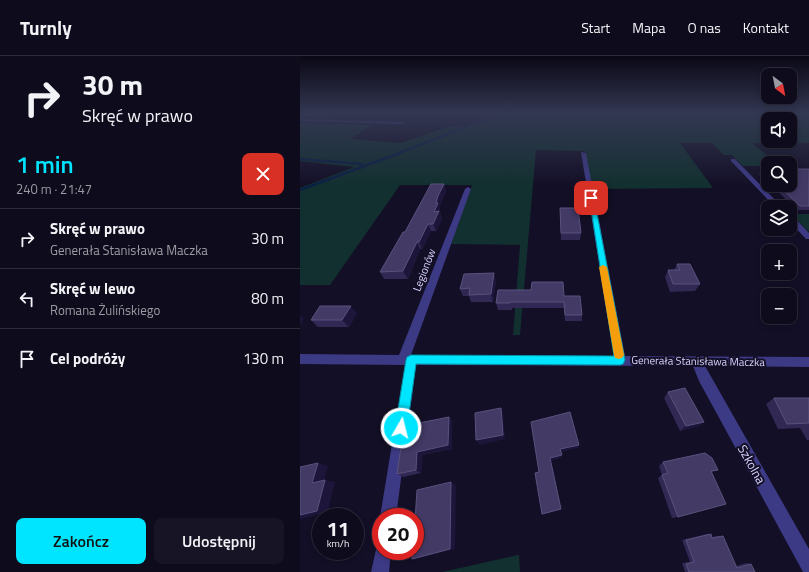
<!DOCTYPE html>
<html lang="pl">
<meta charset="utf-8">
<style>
:root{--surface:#0e0b1c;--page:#171425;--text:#f1f3f6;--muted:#9b9ba3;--line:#2e2b3b;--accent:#00e5ff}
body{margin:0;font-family:"Titillium Web",sans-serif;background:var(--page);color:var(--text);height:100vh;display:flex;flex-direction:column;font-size:15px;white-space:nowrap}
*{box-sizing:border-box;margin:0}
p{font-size:13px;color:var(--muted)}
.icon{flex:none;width:22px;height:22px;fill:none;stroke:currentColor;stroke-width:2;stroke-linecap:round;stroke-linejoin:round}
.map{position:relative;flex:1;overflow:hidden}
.side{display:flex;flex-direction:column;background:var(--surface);width:300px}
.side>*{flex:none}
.hud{background:#0e0b1c;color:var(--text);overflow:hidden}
.needle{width:26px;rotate:148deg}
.buttons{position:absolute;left:461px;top:12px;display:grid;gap:8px}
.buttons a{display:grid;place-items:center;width:36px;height:36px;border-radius:8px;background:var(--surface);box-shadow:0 2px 6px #0003,0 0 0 1px var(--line);font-size:20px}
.speed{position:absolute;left:12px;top:452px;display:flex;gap:8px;font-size:20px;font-weight:700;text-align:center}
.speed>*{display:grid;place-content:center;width:52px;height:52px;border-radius:50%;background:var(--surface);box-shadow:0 2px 6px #0003,0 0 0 1px var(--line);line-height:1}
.speed small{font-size:10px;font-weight:400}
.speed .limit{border:6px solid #d22;background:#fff;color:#111}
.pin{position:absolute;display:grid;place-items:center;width:34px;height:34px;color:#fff;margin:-17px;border-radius:8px;box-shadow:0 2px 6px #0006}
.me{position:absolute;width:44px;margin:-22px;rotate:8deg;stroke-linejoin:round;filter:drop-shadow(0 0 3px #0008)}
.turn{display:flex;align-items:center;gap:14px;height:84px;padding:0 16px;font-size:18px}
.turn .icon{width:52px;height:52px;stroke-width:2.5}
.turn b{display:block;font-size:28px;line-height:34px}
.round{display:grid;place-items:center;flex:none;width:42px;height:42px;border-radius:8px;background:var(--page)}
.overview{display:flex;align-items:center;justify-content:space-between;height:68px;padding:0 16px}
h1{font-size:24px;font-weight:600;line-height:30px;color:var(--accent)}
.action{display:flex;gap:8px;margin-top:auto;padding:8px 16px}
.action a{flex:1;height:46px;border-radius:8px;background:var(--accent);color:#111;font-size:16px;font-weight:600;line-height:46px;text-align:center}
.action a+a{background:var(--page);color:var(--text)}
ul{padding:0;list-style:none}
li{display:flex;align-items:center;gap:12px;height:60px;padding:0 16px;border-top:1px solid var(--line)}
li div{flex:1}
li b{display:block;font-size:15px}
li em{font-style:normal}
header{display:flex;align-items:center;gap:24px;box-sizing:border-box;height:56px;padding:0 20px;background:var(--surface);border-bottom:1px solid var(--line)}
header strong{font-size:19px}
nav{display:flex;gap:22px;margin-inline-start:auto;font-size:14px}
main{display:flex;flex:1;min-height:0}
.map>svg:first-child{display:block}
.green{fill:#12302f;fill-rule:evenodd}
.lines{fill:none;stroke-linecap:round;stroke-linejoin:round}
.stream-far1{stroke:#0a1f44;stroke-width:2}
.stream{stroke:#0a1f44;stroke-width:2.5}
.minor{fill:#3d3a85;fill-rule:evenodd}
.wall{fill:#312854}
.shaded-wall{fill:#1d163a}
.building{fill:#433a66;stroke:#5a527e}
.route{fill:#00e5ff;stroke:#0095a6}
.slow{fill:#f59e0b}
.labels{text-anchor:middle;stroke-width:4;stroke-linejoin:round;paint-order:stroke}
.street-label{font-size:11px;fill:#d9d4ff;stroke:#130f26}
.near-street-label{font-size:13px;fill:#d9d4ff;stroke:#130f26}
</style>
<header>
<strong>Turnly</strong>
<nav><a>Start</a><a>Mapa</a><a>O nas</a><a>Kontakt</a></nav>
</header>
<main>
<section class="side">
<div class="hud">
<div class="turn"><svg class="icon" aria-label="right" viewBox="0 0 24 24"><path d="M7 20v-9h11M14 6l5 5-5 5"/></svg><div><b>30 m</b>Skręć w prawo</div></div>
</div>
<div class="overview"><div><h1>1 min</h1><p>240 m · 21:47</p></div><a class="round" style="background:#d93025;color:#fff"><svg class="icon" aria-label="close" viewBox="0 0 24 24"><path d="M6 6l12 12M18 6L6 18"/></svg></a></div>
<ul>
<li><svg class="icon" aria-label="right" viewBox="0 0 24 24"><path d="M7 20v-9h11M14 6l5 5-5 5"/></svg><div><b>Skręć w prawo</b><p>Generała Stanisława Maczka</p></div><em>30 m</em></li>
<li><svg class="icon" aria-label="left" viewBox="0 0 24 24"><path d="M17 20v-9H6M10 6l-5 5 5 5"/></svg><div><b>Skręć w lewo</b><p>Romana Żulińskiego</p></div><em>80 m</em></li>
<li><svg class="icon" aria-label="arrive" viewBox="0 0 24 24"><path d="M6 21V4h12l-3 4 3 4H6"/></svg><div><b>Cel podróży</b></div><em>130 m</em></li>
</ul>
<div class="action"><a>Zakończ</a><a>Udostępnij</a></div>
</section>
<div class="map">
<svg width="509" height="516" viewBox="0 0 509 516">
<rect width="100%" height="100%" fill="#130f26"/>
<path class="green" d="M199,57H509V87H452L476,107H468V110H443L432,99H424L412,87H380L413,132L292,133L285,95L236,94L220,279H213L220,189L151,188L172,129H100L30,229H0V132L54,111L0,105V67L72,69L50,83L101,87L150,70L167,71ZM468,63H490V85H468Z
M491,158H509V176Z
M219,499L220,516H142L218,499Z"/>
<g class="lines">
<path class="stream-far1" d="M99,97L202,57"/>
<path class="stream" d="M0,103L62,108
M0,134L102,96"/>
<path class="minor" d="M0,63L102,66L104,67L102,68L0,65Z
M281,96L286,97L325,300L509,301V311L405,310L509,493V516H503L399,325L393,310L116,309L96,461H81V463L80,461L105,309L0,308V298L99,299L165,133L168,131L171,133L111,299L314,300Z
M431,103H435L482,151H475L431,105Z
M490,160H493L509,177V183H506L490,166Z
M81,487V495H91L89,516H71L77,489Z"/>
</g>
<path class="wall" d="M509,113V154H497L471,129H490Z
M462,114H468V126L459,118Z
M144,128L146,135L139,151L140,154V156L142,163L136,175H131L122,193H120L108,223H84L80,216L105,176Z
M260,152L281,177L280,184H261Z
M377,208L400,228L395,235L370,236L365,221L368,214H374Z
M196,225L193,246H171L169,240H163L160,233Z
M264,240L282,259V265H265L264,252H212V254H198L196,247Z
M57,257L49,271H18L11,264Z
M368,336L404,366L398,370L380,375L364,342Z
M474,342H509V384H507L500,372L478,373L466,348Z
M152,365V393L122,399L121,417L103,421L97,418Z
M363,406L418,414L412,416L378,461L372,462L358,422L362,419L359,410Z
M407,478H411L412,481L419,480H423L436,510L446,507L451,508L455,516H385L382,507L390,506L382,484Z"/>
<path class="shaded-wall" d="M144,128L146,135L139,151L140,154V156L142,163L136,175L133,168L134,156L136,147L138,140Z
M128,168L131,175L122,193L119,186Z
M117,186L120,193L108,223L103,215Z
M194,217L196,225L193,246L191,238Z
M51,250L57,257L49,271L42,264Z
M0,259L4,263L0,269Z
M201,352L203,357L205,383L179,389L176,384Z
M149,361L152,365V393L122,399L121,417L116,414L117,396Z
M404,366L398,370L380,375L386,370Z
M279,389L278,392L260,396V393Z
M262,399L261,402L250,405V402Z
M18,407L28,410L23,429L12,427Z
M25,424L35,426L28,456L0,463V459Z
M151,426L156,429L155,493L119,502L112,503Z
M261,453L260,454L242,459V458Z"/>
<path class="building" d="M490,113H509V150H500L478,129H490Z
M462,114H468V120Z
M131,128H144L138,140L136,147H138L134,156L139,155L133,168H128L119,186H117L103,215L80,216L103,176H105Z
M260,152H278L281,177H261Z
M377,208H390L400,228H373L368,214H380Z
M194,217L191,238L169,239L170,232L160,233L164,218Z
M232,226H263L264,240H280L282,259H265L264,246H211L210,247H196L198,234H231Z
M20,250H51L42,264H11Z
M385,332L404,366L386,370L368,336Z
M474,342H509V367L487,368Z
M201,352L203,379L176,384L175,357Z
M270,356L279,389L260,393L262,399L250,402L261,453L242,458L235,417L239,416L231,366Z
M149,361L148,389L117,396L116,414L97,418L102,384L118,375L119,367Z
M405,397L412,402L418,414L411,415L426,448L378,461L362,419L368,417L363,406Z
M18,407L12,427L25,424L17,455L0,459V411Z
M151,426L150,493L112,503L113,495H115V465L117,434Z
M411,478L412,482L423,480L437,512L451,508L455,516H389L386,508L394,506L386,484Z"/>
<linearGradient id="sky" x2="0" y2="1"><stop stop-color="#0a0815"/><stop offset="0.44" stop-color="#333752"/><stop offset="1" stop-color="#333752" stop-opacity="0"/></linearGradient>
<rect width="509" height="130" fill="url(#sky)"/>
<path class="route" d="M289,140L294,142L325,304L323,308L320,309L116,308L107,372L105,376L101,378L97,376L95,372L106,304L107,301L111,299L314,300Z"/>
<path class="slow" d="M303,209L307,211L324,299L322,302L319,303L315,302L314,299L299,211Z"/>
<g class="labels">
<g class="street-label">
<text transform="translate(124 214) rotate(-69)" y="4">Legionów</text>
<text transform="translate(398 305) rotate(1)" y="4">Generała Stanisława Maczka</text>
</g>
<g class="near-street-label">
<text transform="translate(452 408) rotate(61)" y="5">Szkolna</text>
</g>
</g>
</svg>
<div class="buttons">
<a><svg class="needle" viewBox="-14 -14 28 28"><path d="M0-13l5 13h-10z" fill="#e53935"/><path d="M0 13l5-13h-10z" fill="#9b9ba3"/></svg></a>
<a><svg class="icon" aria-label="sound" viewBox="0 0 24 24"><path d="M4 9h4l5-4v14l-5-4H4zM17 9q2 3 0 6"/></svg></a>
<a><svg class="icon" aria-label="search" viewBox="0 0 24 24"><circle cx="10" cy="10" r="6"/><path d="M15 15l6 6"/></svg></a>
<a><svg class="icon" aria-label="layers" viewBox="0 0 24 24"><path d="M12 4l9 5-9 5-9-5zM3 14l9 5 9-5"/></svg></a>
<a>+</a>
<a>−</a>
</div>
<div class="speed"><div>11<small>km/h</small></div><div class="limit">20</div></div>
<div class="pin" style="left:291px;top:142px;background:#d93025"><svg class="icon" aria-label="arrive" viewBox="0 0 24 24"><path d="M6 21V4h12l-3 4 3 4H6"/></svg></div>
<svg class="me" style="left:101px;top:372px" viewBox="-20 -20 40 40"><circle r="17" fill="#00e5ff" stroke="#fff" stroke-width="3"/><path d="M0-11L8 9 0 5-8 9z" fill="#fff"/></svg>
</div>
</main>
